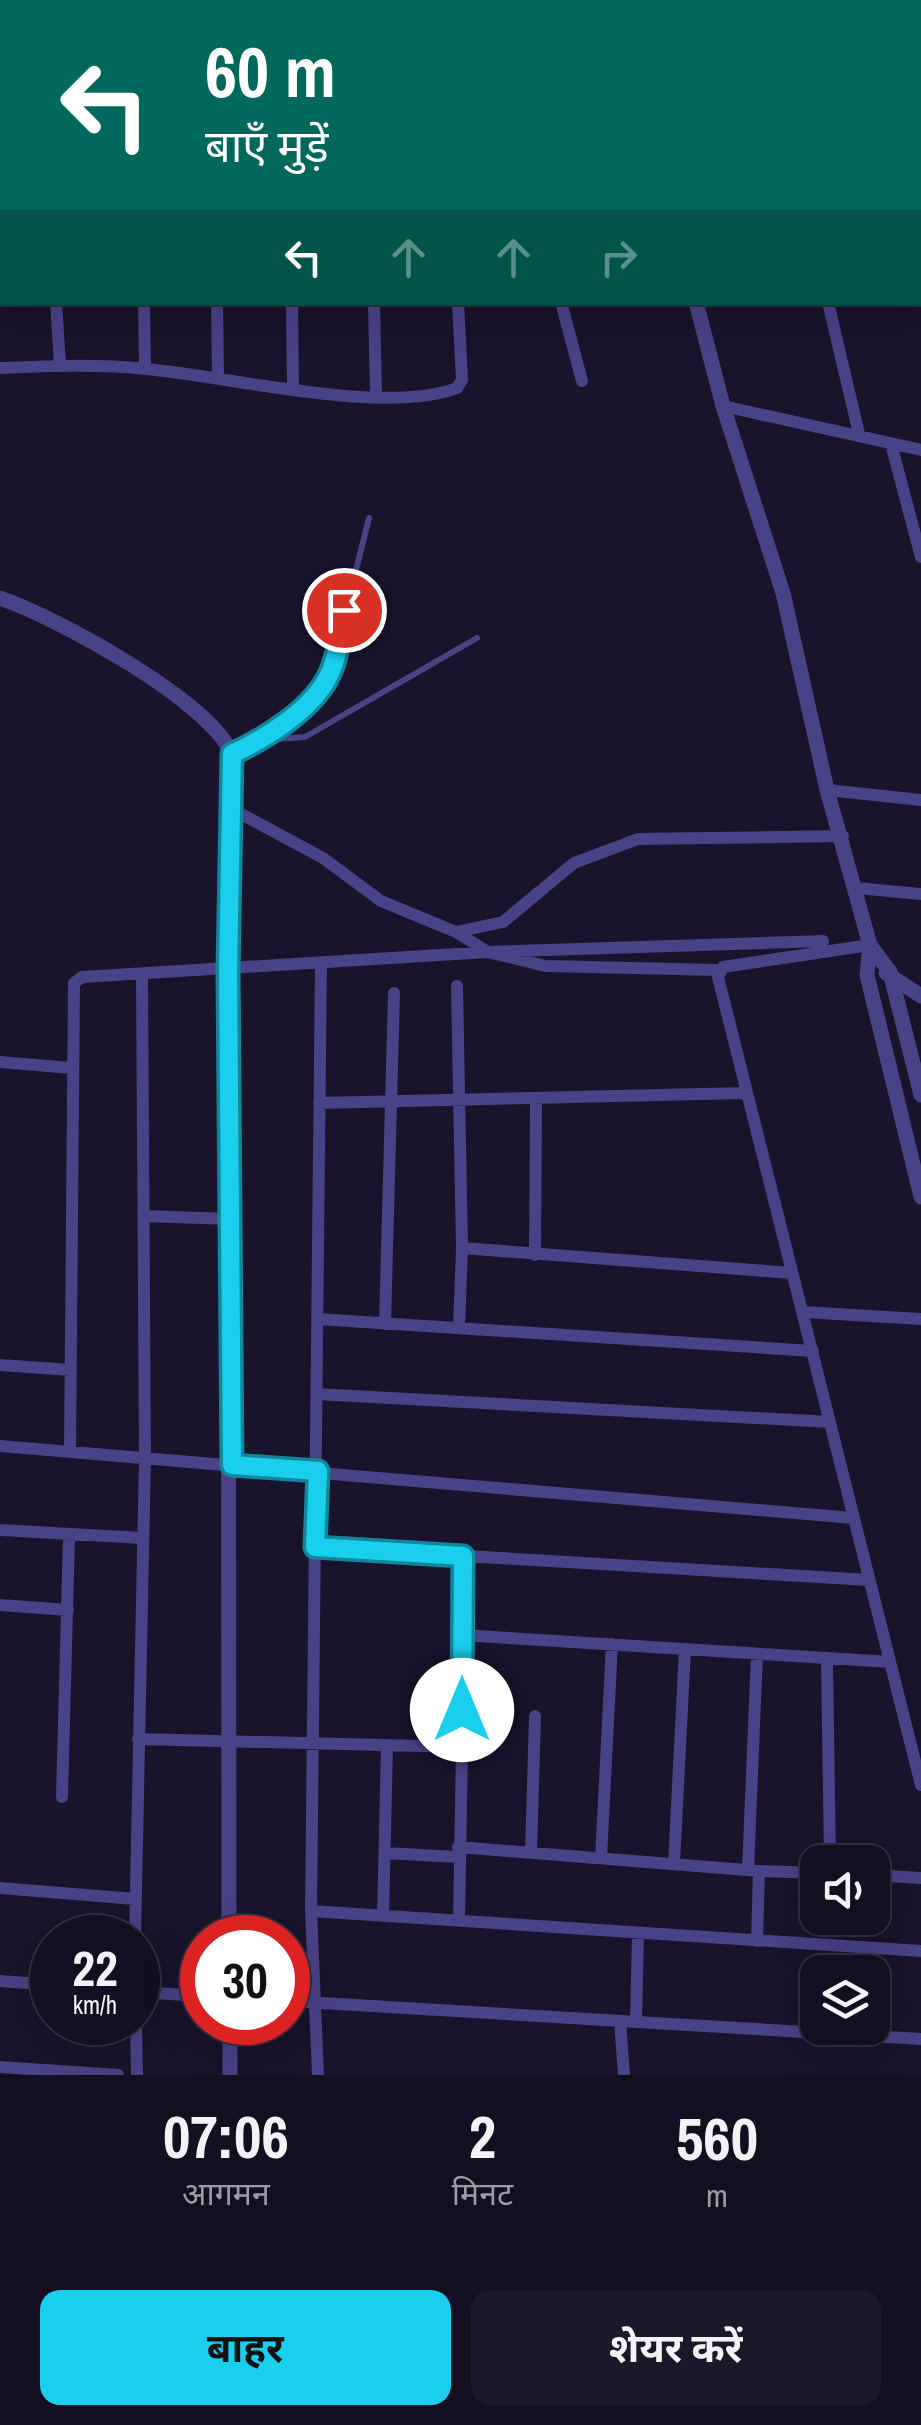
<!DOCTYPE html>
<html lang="hi">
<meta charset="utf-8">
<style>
:root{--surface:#130e20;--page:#1c1729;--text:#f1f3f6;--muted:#9d9ca5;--line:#322e3e;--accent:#1acfee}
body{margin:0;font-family:"Archivo Narrow","Noto Sans Devanagari",sans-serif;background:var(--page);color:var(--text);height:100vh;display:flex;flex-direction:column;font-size:38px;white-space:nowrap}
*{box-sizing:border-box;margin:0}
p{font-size:32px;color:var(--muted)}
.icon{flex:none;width:55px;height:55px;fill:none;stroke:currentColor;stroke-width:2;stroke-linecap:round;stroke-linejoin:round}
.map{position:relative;height:2075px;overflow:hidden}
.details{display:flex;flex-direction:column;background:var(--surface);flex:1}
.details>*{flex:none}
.hud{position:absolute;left:0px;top:0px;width:922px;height:305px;box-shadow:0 10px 40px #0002,0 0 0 2px var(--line);background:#00695c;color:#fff;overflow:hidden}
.controls{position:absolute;left:800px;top:1845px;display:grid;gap:20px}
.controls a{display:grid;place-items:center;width:90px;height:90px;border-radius:20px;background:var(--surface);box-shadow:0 10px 40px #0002,0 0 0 2px var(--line);font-size:50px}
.speed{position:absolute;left:30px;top:1915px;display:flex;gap:20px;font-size:50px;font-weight:700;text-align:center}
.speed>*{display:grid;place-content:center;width:130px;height:130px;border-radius:50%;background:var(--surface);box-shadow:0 10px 40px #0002,0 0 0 2px var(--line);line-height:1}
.speed small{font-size:25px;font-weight:400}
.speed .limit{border:15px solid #d22;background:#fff;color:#111}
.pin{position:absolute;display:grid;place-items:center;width:85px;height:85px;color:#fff;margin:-42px;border:5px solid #fff;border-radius:50%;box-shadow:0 2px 10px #0007}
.me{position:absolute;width:110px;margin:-55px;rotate:0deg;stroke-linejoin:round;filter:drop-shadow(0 0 8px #0008)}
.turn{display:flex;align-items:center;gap:35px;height:210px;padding:0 40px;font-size:45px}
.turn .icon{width:130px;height:130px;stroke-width:2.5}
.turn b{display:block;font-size:70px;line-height:85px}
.lanes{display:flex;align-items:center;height:95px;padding:0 40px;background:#0003;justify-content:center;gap:50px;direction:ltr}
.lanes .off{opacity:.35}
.eta{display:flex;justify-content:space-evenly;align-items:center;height:170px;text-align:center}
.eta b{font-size:60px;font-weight:700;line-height:70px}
.action{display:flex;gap:20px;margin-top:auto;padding:20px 40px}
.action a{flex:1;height:115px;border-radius:20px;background:var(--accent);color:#111;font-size:40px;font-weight:700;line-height:115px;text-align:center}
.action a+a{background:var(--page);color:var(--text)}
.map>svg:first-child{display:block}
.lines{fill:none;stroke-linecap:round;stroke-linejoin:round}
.service{stroke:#484286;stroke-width:6}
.minor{stroke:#484286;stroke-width:12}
.tertiary{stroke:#484286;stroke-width:15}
.route-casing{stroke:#11879b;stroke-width:25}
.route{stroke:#1acfee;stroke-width:18}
</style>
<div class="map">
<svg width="921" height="2075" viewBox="0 0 921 2075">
<rect width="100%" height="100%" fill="#19132b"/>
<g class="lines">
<path class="service" d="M263,740L305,737L477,638
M233,754L281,726L330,674L369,518"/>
<path class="minor" d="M20,0L30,2
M757,0V2
M54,2L55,0
M158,2L159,0
M592,2L598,0
M0,241L2,240
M920,294L921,298
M56,302L60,365
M144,302L145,369
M217,302L218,379
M292,302L293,389
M374,302L376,395
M561,302L582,381
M828,302L859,434
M0,368C48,366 97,364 146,369C227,376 383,416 457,388L462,380L458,302
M723,406L921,450
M891,444L921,557
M827,790L921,800
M230,808L323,858L381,901L456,932L488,952L545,966L719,970
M856,888L921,894
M456,932L503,922L574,863L638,839L843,836
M870,945L723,967L718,977L921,1785
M457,986L462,1248L792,1273
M0,1062L71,1068
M319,1103L745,1093
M143,1216L230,1219
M535,1255L536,1098
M803,1312L921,1319
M317,1319L813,1351
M385,1324L394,993
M459,1328L462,1248
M0,1365L71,1370
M316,1394L830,1422
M0,1446L853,1518
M70,1452L74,983L82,977L488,952L823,941
M0,1530L142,1538
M315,1547L869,1580
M0,1605L68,1610
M462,1635L890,1662
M827,1660L830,1862
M138,1739L462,1747L459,1921
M462,1747L463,1555
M62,1797L69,1536
M458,1847L759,1871L757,1941
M385,1853L458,1857
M531,1853L535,1716
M601,1858L612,1644
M674,1864L685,1649
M748,1870L757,1654
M759,1871L818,1873
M872,1875L921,1878
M0,1888L135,1899
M311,1911L921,1951
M383,1916L387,1747
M135,1938L145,1458L142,975
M0,1981L52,1985
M138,1992L202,1996
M288,2001L921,2039
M620,2021L624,2075
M136,2022L137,2075
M636,2022L638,1934
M0,2067L118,2075
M318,2075L311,1911L321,963"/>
<path class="tertiary" d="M627,0L628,2
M696,302L723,406L783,593L827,790L870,945L867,975L921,1197
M0,598C56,617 210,701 232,754L228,971L229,1938
M870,945L890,972L921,1095
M886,973L921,996
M230,2022V2075"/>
</g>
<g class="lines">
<g class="route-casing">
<path id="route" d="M344,610C340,630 339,654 330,673C314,709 266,738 232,754L228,971L232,1465L318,1471L315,1547L463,1556L462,1710"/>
</g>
<use href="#route" class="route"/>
</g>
</svg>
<div class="controls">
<a><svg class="icon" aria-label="sound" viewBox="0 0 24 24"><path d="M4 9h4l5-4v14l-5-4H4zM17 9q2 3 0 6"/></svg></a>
<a><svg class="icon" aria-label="layers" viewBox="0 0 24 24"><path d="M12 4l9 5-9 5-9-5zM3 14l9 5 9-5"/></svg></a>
</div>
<div class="speed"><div>22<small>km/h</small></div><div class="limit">30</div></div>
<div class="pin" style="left:344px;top:610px;background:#d93025"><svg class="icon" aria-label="arrive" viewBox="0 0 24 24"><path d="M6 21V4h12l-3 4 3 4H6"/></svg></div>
<svg class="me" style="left:462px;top:1710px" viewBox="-20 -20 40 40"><circle r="19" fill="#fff"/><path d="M0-13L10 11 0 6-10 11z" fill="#1acfee"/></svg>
<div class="hud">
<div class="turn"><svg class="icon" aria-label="left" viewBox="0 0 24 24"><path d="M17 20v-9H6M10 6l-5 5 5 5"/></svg><div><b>60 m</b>बाएँ मुड़ें</div></div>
<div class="lanes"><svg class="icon" aria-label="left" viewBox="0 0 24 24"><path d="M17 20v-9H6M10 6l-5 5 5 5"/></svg><svg class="icon off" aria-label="ahead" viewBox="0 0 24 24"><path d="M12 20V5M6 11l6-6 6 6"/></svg><svg class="icon off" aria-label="ahead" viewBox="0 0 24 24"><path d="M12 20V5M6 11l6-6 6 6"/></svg><svg class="icon off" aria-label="right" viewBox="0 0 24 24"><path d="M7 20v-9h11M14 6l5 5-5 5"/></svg></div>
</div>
</div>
<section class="details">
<div class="eta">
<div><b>07:06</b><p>आगमन</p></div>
<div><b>2</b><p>मिनट</p></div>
<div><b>560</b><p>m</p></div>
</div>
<div class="action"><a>बाहर</a><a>शेयर करें</a></div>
</section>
